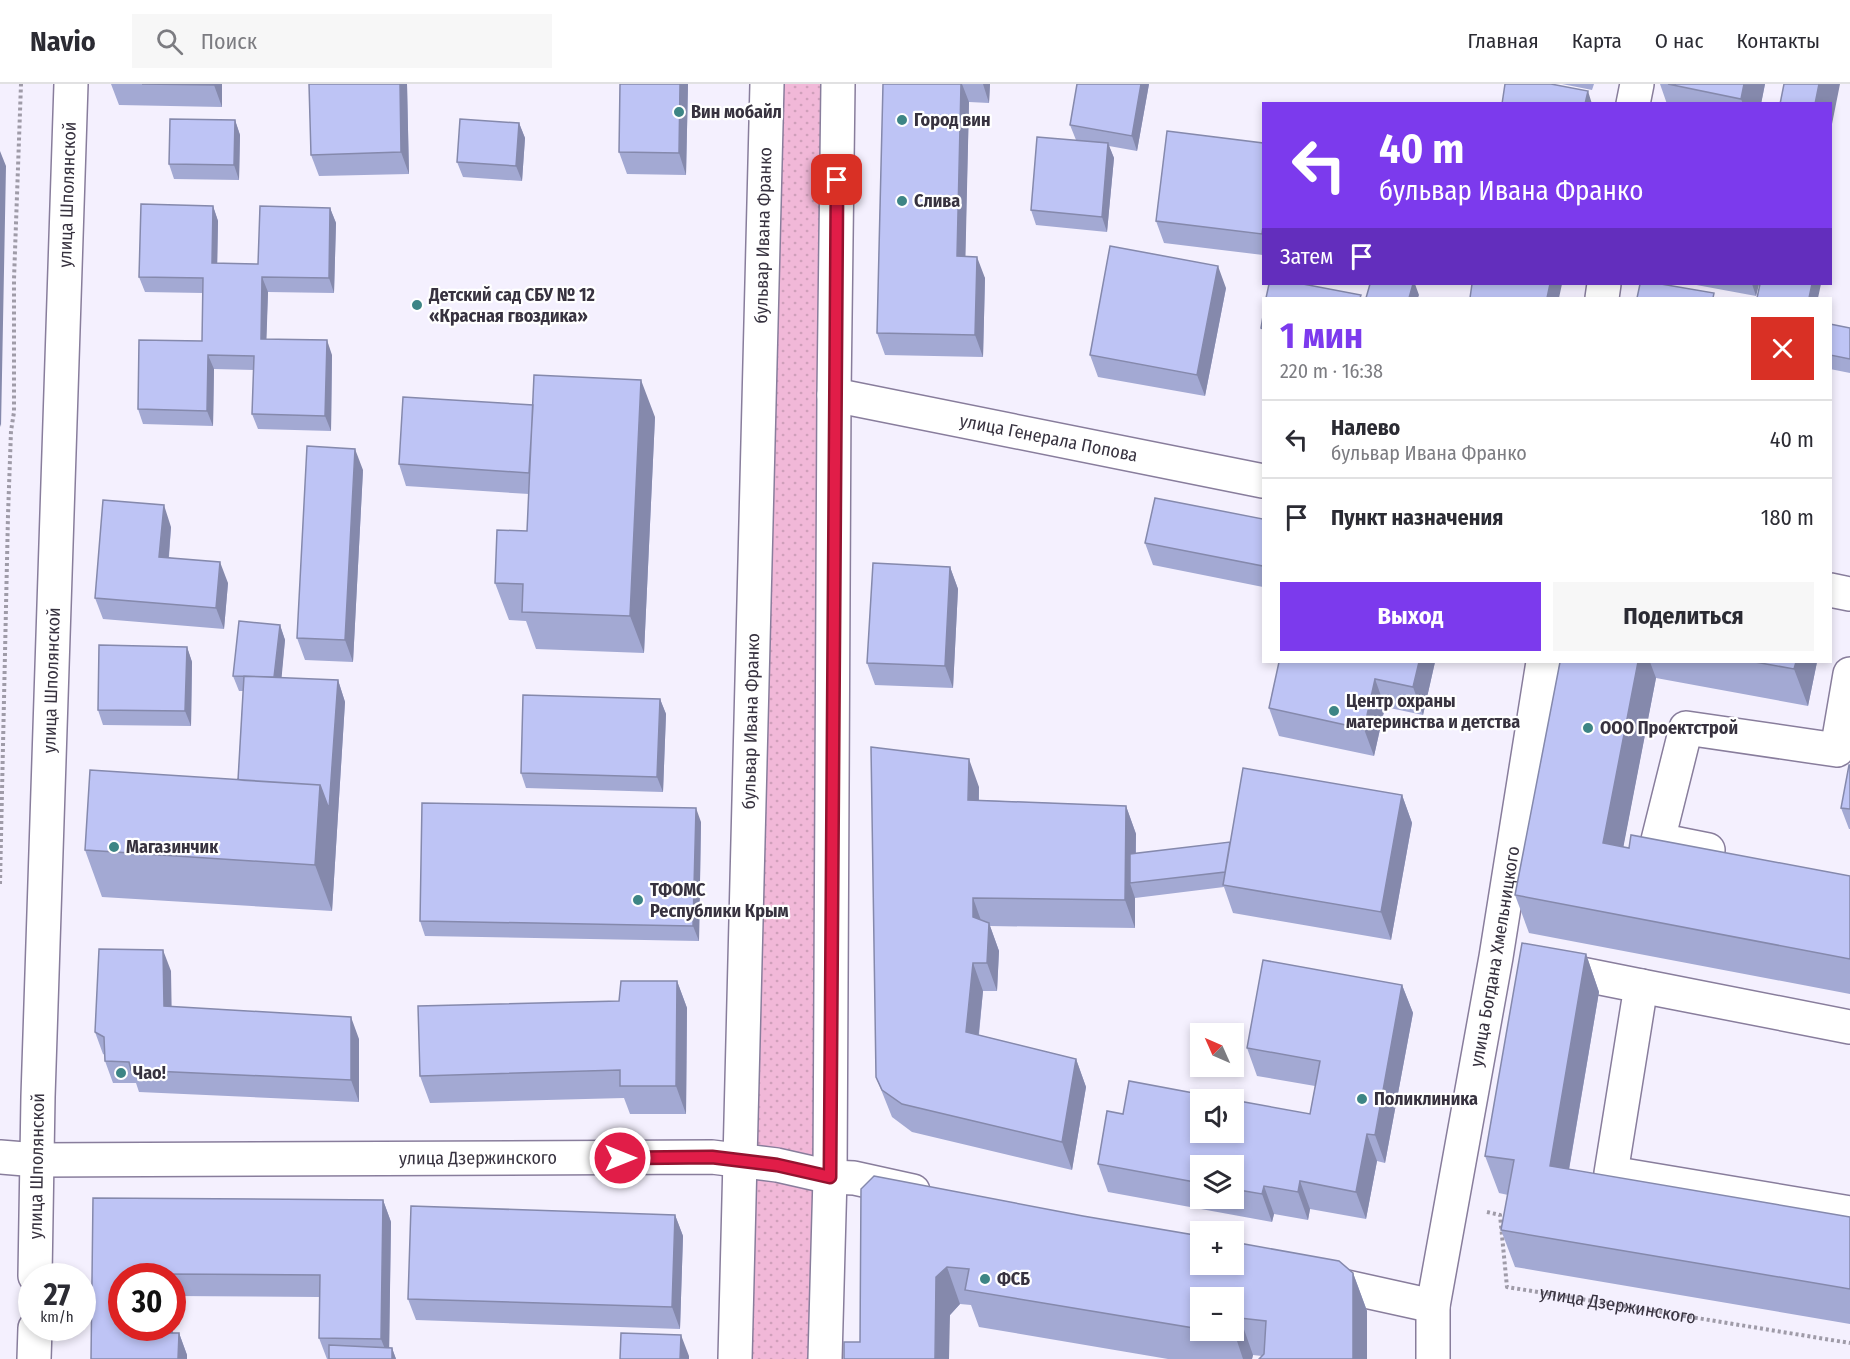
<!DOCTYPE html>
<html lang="ru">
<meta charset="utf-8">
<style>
:root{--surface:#fff;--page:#f7f7f7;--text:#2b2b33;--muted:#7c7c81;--line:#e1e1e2;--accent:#7c3aed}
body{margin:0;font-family:"Fira Sans Condensed",sans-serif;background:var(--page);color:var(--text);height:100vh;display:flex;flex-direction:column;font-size:22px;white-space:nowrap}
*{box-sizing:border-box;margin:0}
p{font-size:20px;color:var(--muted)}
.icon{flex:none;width:33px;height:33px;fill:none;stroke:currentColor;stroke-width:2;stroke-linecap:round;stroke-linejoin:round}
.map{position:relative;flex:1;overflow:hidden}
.panel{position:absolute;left:1262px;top:213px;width:570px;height:366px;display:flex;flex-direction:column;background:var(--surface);border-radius:0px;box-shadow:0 3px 9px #0003}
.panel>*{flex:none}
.hud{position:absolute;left:1262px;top:18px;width:570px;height:183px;border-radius:0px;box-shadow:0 3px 9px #0003;background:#7c3aed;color:#fff;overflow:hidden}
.needle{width:39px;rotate:315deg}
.controls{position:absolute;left:1190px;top:939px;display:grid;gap:12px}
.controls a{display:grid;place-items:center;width:54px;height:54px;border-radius:0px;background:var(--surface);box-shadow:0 3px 9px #0003;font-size:30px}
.speed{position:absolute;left:18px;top:1179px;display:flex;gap:12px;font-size:30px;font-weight:700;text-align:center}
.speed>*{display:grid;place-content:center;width:78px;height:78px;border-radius:50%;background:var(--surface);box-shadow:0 3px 9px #0003;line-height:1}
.speed small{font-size:15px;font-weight:400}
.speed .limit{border:9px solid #d22;background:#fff;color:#111}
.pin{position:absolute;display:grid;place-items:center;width:51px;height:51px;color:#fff;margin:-26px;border-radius:12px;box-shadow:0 3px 9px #0006}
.me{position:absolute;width:66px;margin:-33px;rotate:90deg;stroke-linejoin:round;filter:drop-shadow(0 0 4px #0008)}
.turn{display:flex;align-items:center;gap:21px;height:126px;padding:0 18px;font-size:27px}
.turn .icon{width:78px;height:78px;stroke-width:2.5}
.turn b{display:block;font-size:42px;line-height:51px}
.then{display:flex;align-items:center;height:57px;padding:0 18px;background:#0003;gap:12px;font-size:22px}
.round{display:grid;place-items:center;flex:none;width:63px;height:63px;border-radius:0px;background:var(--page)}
.head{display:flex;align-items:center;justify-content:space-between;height:102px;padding:0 18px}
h1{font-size:36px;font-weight:700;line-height:45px;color:var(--accent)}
.button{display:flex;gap:12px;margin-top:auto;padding:12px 18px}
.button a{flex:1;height:69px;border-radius:0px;background:var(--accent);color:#fff;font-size:24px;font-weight:700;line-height:69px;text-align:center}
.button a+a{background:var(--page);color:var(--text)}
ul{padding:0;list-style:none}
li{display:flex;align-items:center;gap:18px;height:78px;padding:0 18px;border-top:2px solid var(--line)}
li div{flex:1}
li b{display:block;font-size:22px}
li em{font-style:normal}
header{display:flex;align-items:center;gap:36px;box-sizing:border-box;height:84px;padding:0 30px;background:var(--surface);border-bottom:2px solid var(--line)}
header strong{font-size:28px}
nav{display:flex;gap:33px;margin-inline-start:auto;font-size:21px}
.search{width:420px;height:54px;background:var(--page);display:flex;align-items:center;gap:15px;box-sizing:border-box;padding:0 21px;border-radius:0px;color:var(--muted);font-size:22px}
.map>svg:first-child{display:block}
.green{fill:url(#green-dots)}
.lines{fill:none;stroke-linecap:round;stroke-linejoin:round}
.minor-casing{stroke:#887d9c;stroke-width:36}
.path{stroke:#9f9ba8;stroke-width:4;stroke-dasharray:3 3;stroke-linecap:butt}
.minor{stroke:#fff;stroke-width:33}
.wall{fill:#a3a9d3;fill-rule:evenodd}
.shaded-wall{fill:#8589ac}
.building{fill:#bec4f5;stroke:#8589ac;stroke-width:1.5}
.route-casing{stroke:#92132f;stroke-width:15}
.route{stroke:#e11d48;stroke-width:10}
.poi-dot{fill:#3d8585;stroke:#fff;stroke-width:2}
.labels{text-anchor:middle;stroke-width:4.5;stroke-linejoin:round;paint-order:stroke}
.poi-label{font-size:18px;font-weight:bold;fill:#37323f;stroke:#fff;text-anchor:start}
.street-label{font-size:18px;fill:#37323f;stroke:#fff}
</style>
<header>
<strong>Navio</strong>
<div class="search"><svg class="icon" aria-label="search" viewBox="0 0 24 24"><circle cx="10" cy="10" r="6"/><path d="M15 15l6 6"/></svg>Поиск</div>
<nav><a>Главная</a><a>Карта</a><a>О нас</a><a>Контакты</a></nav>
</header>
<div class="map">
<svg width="1850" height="1275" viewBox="0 0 1850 1275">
<defs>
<pattern id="green-dots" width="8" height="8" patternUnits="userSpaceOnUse" patternTransform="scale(1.5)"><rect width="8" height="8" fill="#f1b8d8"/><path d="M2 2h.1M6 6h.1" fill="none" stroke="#cf9fba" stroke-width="1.8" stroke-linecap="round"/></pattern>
</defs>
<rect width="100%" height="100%" fill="#f4f0fe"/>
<path class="green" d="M782,0H822L815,1079L755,1069Z
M754,1089L814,1100L809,1275H750Z"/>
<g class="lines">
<g class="minor-casing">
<g id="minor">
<path d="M1633,20L1637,0"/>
<path d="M1602,214L1604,200"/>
<path id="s2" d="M834,311L1263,397"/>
<path d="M1830,506L1850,510"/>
<path d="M1708,766L1658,756L1686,644L1837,666L1850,590"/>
<path d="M1551,884L1641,902L1611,1089L1850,1129"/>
<path d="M1641,902L1850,943"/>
<path id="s3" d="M0,1073L37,1076L712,1073L777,1081L830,1093L854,1094L913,1107"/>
<path d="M1233,1178L1433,1222"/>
<path id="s4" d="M35,1192L38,1013L71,0"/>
<path d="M34,1275L35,1244"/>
<path id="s5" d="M735,1275L767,0"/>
<path d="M825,1275L830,1093L834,311L838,0"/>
<path id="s6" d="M1433,1275V1222L1496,873L1543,578"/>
</g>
</g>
<g class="path">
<path d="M0,800L8,431L11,347L14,328V195L21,0"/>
<path id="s1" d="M1487,1128L1500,1131L1507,1203L1850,1259"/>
</g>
<use href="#minor" class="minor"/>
</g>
<path class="wall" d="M111,0H222V23L119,21Z
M407,0L409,90L319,92L311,71Z
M688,0L686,91L627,90L619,68Z
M883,0H990L989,19L969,18L965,172L985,194L983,273L885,271L877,249Z
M1149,0L1137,67L1109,62L1114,74L1107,148L1036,141L1031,126L1083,57L1076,56L1070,41Z
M1562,0H1594L1592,6Z
M1660,0H1765L1761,20H1667Z
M235,36L240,51L239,96L174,95L169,80Z
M519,39L525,54L522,97L463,93L457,78Z
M1263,59V171L1164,159L1156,137Z
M213,122L218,137L217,179L258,180L330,124L336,139L334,209L268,208L266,255L332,271L331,347L258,345L252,330L254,286L214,285L213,342L143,340L138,325L202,257L203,209L145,208L139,193Z
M1691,200H1759L1756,212Z
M1226,204L1205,312L1098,293L1090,271Z
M1830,240L1850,244V289L1830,285Z
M655,333L644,569L536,565L526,537L509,536L495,499L527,447L529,410L406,402L399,380Z
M363,386L353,578L305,576L297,554Z
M1263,435V503L1153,481L1145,459Z
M171,443L169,473L228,499L224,545L103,535L95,514Z
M950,483L958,505L953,604L875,601L867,579Z
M280,541L285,556L281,594L338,596L345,618L332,827L102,813L85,766L238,696L243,607H239L233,592Z
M187,563L192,578L191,642L103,641L98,626Z
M1279,578H1435L1423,631L1385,623L1374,672L1279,652L1269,624Z
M1560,578H1817L1808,622L1656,594L1623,763L1850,792V910L1529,849L1515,811Z
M660,615L666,630L663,708L526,704L521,689Z
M979,703V716L1126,722L1136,750V770L1230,758L1402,711L1412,739L1391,856L1233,829L1224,803L1135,814V844L990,842L999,867L997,907H983L979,951L1076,975L1086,1003L1072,1086L912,1048L892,1033L876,993Z
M1841,724L1850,725V745H1849Z
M701,738L699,857L425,852L420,837Z
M1586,870L1599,908L1569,1086L1850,1133V1240L1515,1183L1501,1146L1508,1111L1499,1109L1485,1072Z
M171,887V923L359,955V1018L139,1008L136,999H113L105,977V971L103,970L95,948Z
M677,897L687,924L686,1030H630L624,1014L430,1019L420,992L619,917Z
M1402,901L1413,929L1385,1079L1377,1077L1366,1135L1310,1125L1308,1136L1274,1130L1272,1138L1108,1108L1098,1080L1123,1030H1310L1315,1002L1257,992L1247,964ZM1200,1082H1233V1114H1200Z
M861,1105L1353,1189L1367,1227L1262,1272L1253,1271L1252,1275H1168L979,1243L971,1221L960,1220L950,1231L860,1258ZM1200,1214L1233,1246H1200Z
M93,1114L383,1116L391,1138L389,1264H392L396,1275H327L319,1254V1213L173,1212V1249H179L187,1271V1275H91ZM122,1192H172V1244H122Z
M675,1131L683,1152L680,1245L416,1236L408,1215Z"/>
<path class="shaded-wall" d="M214,0H222V23L214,1Z
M400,0H407L409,90L401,68Z
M680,0H688L686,91L679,69Z
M961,0H962L969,18L965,193L957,172Z
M983,0H990L989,19Z
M1141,0H1149L1137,67L1132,52Z
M1744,0H1765L1761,20H1743L1741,15Z
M1819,0H1840L1830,50V20H1815Z
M1588,7L1592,20H1585Z
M235,36L240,51L239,96L234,81Z
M519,39L525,54L522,97L516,82Z
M1108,59L1114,74L1107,148L1102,133Z
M0,67L6,82L1,343L0,340Z
M213,122L218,137L217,194L212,179Z
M330,124L336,139L334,209L329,194Z
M977,173L985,194L983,273L975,251Z
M1218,182L1226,204L1205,312L1197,291Z
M262,193L268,208L266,270L261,255Z
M1413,200H1415L1419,211L1418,214H1409Z
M1550,200H1562L1559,214H1547Z
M1752,200H1759L1756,212Z
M1812,200H1821L1818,214H1809Z
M327,256L332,271L331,347L325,332Z
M208,271L214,285L213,342L207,327Z
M641,296L655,333L644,569L630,532Z
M355,365L363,386L353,578L345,556Z
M164,421L171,443L167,494L159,473Z
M220,478L228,499L224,545L216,524Z
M950,483L958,505L953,604L945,582Z
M280,541L285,556L280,611L274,596Z
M187,563L192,578L191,642L185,627Z
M1419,578H1435L1423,631L1413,603Z
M1638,578H1650L1656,594L1617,796L1603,759Z
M1796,578H1817L1808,622L1794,585Z
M1375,595L1385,623L1374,672L1364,645Z
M338,596L345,618L332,827L315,781L320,701Z
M660,615L666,630L663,708L657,693Z
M969,675L979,703L978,743L968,716Z
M1402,711L1412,739L1391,856L1381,828Z
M1126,722L1136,750L1135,799H1130L1135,814V844L1125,816Z
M696,724L701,738L699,857L693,842Z
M973,814L983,842L973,833Z
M989,839L999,867L997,907L987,879Z
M163,866L171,887L172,944L164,922Z
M1586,870L1599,908L1563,1120L1550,1082Z
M973,879L983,907L976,976L966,948Z
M677,897L687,924L686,1030L676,1002Z
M1402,901L1413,929L1385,1079L1375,1051Z
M351,933L359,955V1018L351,996Z
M1076,975L1086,1003L1072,1086L1062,1058Z
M1367,1050L1377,1077L1366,1135L1356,1108Z
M1300,1097L1310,1125L1308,1136L1298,1108Z
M1264,1102L1274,1130L1272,1138L1262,1110Z
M383,1116L391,1138L389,1275L381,1255Z
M675,1131L683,1152L680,1245L672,1223Z
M947,1183L960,1220L950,1231L949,1275H935L936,1193Z
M1353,1189L1367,1227V1275H1353Z
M172,1209L173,1212L172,1271L165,1249V1244H172Z
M1240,1234L1253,1271L1252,1275H1243L1235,1251Z
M179,1249L187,1271V1275H178Z
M681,1251L689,1272V1275H680Z
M392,1264L396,1275H392Z"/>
<path class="building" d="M142,0H214V1Z
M309,0H400L401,68L311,71Z
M620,0H680L679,69L619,68Z
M883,0H961L957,172L977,173L975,251L877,249Z
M1077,0H1141L1132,52L1070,41Z
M1505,0H1551L1588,7L1585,20H1502Z
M1668,0H1744L1741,15Z
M1784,0H1819L1815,20H1780Z
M170,35L235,36L234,81L169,80Z
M460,35L519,39L516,82L457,78Z
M1167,47L1263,59V142L1262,150L1156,137Z
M1037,53L1108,59L1102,133L1031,126Z
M141,120L213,122L212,179L258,180L260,122L330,124L329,194L262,193L261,255L327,256L325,332L252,330L254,272L208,271L207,327L138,325L139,256L202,257L203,194L139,193Z
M1110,162L1218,182L1197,291L1090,271Z
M1269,200H1303L1361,211L1360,214H1266Z
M1370,200H1413L1409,214H1366Z
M1472,200H1550L1547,214H1470Z
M1640,200H1661L1714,209L1713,214H1637Z
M1760,200H1812L1809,214H1757Z
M1263,232V245L1261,244Z
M1830,240L1850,244V275L1830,271Z
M534,291L641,296L630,532L522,528L523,500L495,499L497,446L527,447Z
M403,313L533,321L529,389L399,380Z
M307,362L355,365L345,556L297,554Z
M1155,414L1263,435V482L1145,459Z
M103,416L164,421L159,473L220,478L216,524L95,514Z
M873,479L950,483L945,582L867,579Z
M239,537L280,541L274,593L233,592Z
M99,561L187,563L185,627L98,626Z
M1279,578H1419L1413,603L1375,595L1364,645L1269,624Z
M1560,578H1638L1603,759L1629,764L1631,751L1850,792V875L1515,811Z
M1755,578H1796L1794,585Z
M244,592L338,596L329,725L320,701L238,696Z
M523,611L660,615L657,693L521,689Z
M871,663L969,675L968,716L1126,722L1125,816L973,814V833L989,839L987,879H973L966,948L1076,975L1062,1058L902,1020L882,1006L876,993Z
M1849,681H1850V725L1841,724Z
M1243,684L1402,711L1381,828L1223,801Z
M90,686L320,701L315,781L85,766Z
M422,719L696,724L693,842L420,837Z
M1230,758L1225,788L1130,799V770Z
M1522,859L1586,870L1550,1082L1850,1133V1205L1501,1146L1514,1076L1485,1072Z
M99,865L163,866L164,922L351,933V996L131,986L129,978L105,977L104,953L95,948Z
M1263,876L1402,901L1375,1051L1367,1050L1356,1108L1300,1097L1298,1108L1264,1102L1262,1110L1233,1105V1082H1200V1099L1098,1080L1107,1027L1123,1030L1129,997L1231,1016H1200V1048H1233V1016L1310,1030L1320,977L1247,964Z
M621,897H677L676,1002H620V986L420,992L418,922L619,917Z
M874,1092L1083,1132L1200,1152V1180H1233V1158L1339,1177L1353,1189V1275H1259L1264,1270L1266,1237L1240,1234L1235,1251L1206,1246H1233V1214H1200V1245L965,1206L969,1185L947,1183L936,1193L935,1275H844V1258H860L861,1105Z
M93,1114L383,1116L381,1255L319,1254L320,1191L166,1190L165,1192H122V1244H165V1249H179L178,1275H91Z
M411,1122L675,1131L672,1223L408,1215Z
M621,1249L681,1251L680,1275H620Z
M329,1261L392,1264V1275H329Z"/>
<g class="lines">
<g class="route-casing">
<path id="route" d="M620,1074L712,1073L777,1081L830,1093L837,96"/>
</g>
<use href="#route" class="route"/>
</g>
<g class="poi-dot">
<circle cx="679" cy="28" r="6"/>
<circle cx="902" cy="36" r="6"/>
<circle cx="902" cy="117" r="6"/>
<circle cx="417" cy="221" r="6"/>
<circle cx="1334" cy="627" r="6"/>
<circle cx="1588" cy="644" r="6"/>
<circle cx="114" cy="763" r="6"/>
<circle cx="638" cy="816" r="6"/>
<circle cx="121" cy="989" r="6"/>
<circle cx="1362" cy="1015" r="6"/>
<circle cx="985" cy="1195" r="6"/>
</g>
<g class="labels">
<g class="poi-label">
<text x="691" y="34">Вин мобайл</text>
<text x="914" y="42">Город вин</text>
<text x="914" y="123">Слива</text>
<text x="429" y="217">Детский сад СБУ № 12<tspan x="429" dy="21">«Красная гвоздика»</tspan></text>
<text x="1346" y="623">Центр охраны<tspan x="1346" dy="21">материнства и детства</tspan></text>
<text x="1600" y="650">ООО Проектстрой</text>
<text x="126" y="769">Магазинчик</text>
<text x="650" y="812">ТФОМС<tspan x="650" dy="21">Республики Крым</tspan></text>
<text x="133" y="995">Чао!</text>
<text x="1374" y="1021">Поликлиника</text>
<text x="997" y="1201">ФСБ</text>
</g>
<g class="street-label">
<text dy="6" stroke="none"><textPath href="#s4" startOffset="1082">улица Шполянской</textPath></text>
<text dy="6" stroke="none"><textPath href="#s5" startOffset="1124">бульвар Ивана Франко</textPath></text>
<text dy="6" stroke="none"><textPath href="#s2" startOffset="219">улица Генерала Попова</textPath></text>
<text dy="6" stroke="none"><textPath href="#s4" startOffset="596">улица Шполянской</textPath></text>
<text dy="6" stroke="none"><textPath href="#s5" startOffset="638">бульвар Ивана Франко</textPath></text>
<text dy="6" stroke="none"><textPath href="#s6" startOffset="408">улица Богдана Хмельницкого</textPath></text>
<text dy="6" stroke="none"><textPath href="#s3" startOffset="478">улица Дзержинского</textPath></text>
<text dy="6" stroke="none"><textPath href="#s4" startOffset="110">улица Шполянской</textPath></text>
<text dy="6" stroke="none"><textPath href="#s1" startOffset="198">улица Дзержинского</textPath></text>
</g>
</g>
</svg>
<div class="controls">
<a><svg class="needle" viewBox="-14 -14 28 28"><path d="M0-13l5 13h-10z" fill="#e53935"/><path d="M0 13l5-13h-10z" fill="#7c7c81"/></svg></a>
<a><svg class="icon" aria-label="sound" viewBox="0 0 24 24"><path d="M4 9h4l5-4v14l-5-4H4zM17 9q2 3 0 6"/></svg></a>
<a><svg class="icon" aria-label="layers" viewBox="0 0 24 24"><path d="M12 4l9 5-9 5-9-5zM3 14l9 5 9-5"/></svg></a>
<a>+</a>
<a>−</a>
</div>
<div class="speed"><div>27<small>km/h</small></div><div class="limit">30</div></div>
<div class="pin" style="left:837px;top:96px;background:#d93025"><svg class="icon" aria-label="arrive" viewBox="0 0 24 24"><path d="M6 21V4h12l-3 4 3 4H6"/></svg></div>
<svg class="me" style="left:620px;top:1074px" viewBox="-20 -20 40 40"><circle r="17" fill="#e11d48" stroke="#fff" stroke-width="3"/><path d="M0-11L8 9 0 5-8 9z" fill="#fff"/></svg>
<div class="hud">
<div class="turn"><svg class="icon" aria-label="left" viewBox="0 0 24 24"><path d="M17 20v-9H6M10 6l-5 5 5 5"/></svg><div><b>40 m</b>бульвар Ивана Франко</div></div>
<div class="then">Затем<svg class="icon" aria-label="arrive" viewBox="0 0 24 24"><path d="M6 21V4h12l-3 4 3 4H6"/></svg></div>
</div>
<section class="panel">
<div class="head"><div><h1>1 мин</h1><p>220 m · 16:38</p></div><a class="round" style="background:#d93025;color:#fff"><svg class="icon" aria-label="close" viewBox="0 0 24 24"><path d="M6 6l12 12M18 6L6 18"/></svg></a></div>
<ul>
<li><svg class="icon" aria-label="left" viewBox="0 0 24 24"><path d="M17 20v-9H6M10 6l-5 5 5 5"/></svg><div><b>Налево</b><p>бульвар Ивана Франко</p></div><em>40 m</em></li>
<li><svg class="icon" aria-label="arrive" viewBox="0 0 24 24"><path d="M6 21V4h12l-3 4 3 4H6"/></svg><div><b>Пункт назначения</b></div><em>180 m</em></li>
</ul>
<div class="button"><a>Выход</a><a>Поделиться</a></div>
</section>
</div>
